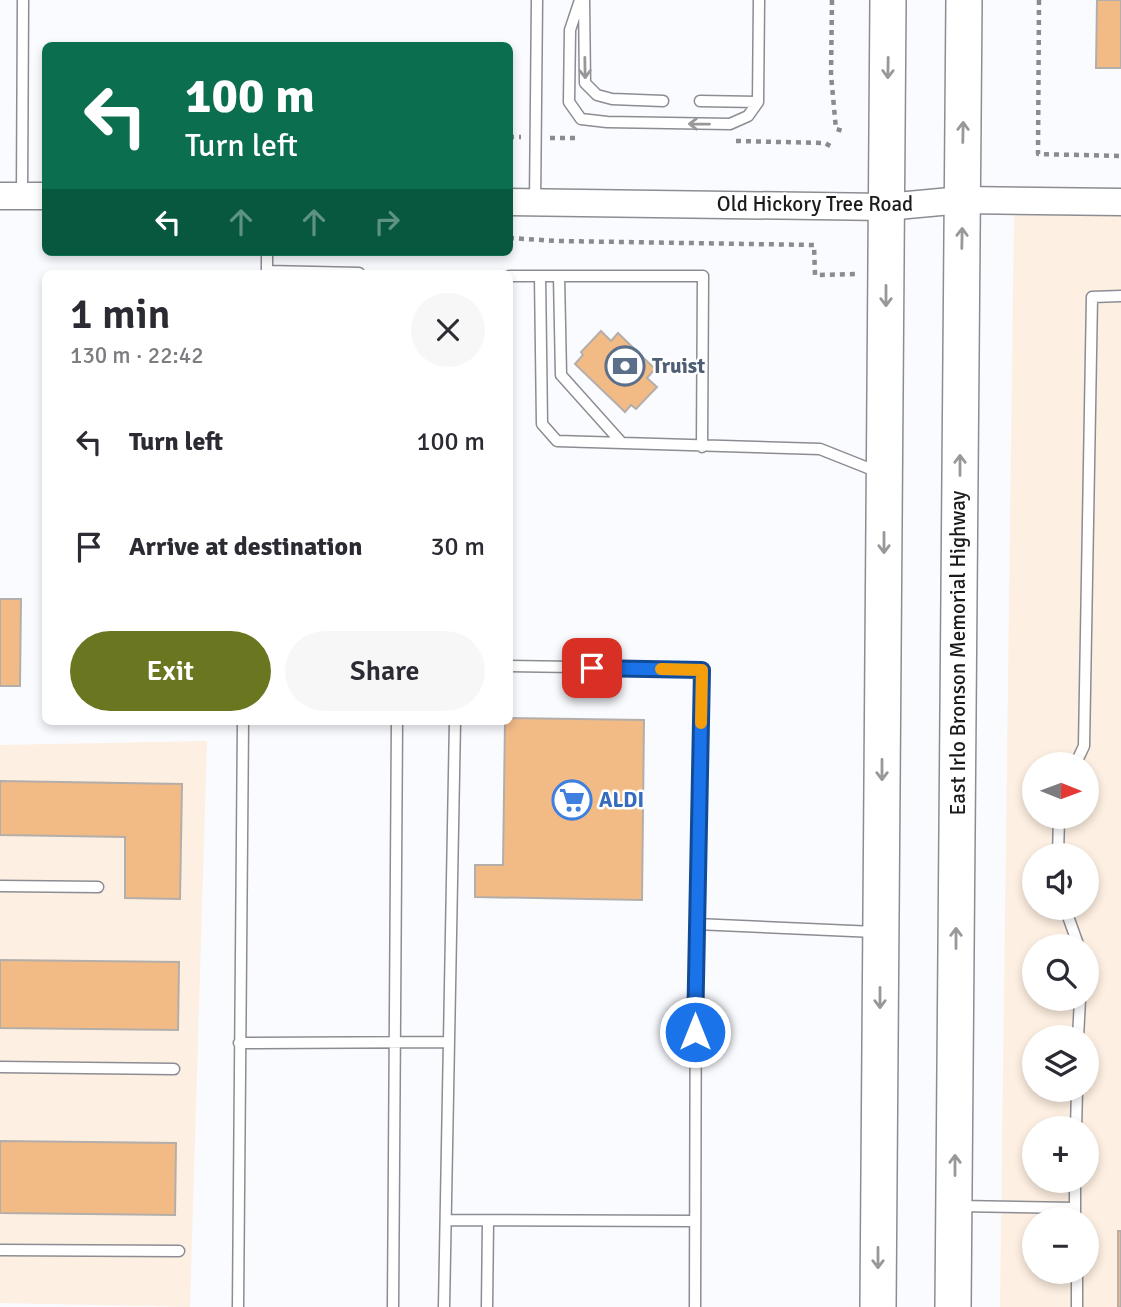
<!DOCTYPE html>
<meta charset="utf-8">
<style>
:root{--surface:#fff;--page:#f7f7f7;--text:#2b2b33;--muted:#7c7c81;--accent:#6b7621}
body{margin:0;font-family:Signika,sans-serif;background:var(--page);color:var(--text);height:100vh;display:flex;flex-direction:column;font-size:26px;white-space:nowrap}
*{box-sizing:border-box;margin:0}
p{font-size:23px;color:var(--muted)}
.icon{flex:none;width:38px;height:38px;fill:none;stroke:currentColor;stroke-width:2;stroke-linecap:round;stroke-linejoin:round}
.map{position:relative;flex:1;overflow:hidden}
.sheet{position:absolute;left:42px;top:270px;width:471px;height:455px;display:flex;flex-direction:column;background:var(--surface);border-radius:10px;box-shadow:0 4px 10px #0003}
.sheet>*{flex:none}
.guide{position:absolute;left:42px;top:42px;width:471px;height:214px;border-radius:10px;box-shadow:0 4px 10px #0003;background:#0b6e4f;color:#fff;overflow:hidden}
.needle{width:46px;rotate:91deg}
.tools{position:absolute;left:1022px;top:752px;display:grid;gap:14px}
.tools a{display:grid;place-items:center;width:77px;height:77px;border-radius:50%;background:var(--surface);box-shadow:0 4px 10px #0003;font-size:35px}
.pin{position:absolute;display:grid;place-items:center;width:60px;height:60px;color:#fff;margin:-30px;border-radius:14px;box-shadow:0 4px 10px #0006}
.me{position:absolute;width:77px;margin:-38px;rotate:0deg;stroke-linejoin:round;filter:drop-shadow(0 0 5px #0008)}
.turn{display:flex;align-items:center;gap:24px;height:147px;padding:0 28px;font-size:32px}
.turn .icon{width:91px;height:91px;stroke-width:2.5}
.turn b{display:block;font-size:49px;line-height:60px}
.lanes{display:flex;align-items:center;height:66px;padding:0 28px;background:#0003;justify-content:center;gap:35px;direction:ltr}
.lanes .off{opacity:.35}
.round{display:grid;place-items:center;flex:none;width:74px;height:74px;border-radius:37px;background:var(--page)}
.overview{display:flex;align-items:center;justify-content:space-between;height:119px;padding:0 28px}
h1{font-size:42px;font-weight:600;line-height:52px}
.cta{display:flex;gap:14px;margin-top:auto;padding:14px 28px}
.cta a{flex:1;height:80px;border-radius:42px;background:var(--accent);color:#fff;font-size:28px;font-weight:600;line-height:80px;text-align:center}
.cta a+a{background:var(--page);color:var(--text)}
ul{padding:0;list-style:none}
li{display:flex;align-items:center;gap:21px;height:105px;padding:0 28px}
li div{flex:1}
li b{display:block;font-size:26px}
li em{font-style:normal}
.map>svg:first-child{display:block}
.commercial{fill:#fdefe1;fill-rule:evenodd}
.building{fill:#f2bb86;stroke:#b3aeaa;stroke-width:2}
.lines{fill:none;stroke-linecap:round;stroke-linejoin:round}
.service-casing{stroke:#8c8d93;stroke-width:13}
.tertiary-casing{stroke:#8c8d93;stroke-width:29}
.trunk-casing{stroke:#8c8d93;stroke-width:38}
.path{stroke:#8b8b8f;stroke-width:4.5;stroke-dasharray:5 5;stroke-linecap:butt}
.service{stroke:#fff;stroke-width:10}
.tertiary{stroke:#fff;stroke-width:26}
.trunk{stroke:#fff;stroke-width:35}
.oneway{stroke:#98989a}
.route-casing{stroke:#114b97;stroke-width:18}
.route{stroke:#1a73e8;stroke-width:12}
.slow{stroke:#f59e0b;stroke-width:12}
.labels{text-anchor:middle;stroke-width:5;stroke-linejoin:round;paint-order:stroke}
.street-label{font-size:21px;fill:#1b1b1e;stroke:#fff}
.service-label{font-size:21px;font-weight:bold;fill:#4e5e75;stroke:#fff;text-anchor:start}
.shop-label{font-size:21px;font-weight:bold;fill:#366cbe;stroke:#fff;text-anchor:start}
</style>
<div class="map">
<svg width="1121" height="1307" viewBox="0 0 1121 1307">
<rect width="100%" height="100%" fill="#fafbff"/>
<path class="commercial" d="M1014,213L1121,215V1307H1000ZM1034,765H1087V817H1034ZM1034,856H1087V908H1034ZM1034,947H1087V999H1034ZM1034,1038H1087V1090H1034ZM1034,1129H1087V1181H1034ZM1034,1220H1087V1272H1034Z
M207,741L190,1307L0,1303V745Z"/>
<path class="building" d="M1097,0H1121V68H1096Z
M601,331L611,341L618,333L655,369L647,378L657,387L636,409L631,405L625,412L575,364L583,355L581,352Z
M0,599H21L20,686H0Z
M509,718L644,720L642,900L475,897V865H503L505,721H509Z
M0,781L182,784L180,899L125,898V837L0,835Z
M0,960L179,962L178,1030L0,1028Z
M0,1141L176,1143L175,1215L0,1213Z
M1118,1231H1121V1307H1118Z"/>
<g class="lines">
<g class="service-casing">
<path id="service" d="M580,0L570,30L569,102L581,119L607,122L730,124L748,116L758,102L759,0
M584,0L585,83L597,95L612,99L663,101
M700,101L758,102
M22,196L23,0
M535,203L537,0
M267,252V271L359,273
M509,276H540L542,424L557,441L820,449L878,472
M540,276H703L702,447
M559,276L561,375L621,442
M509,666L702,669L696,924L875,932
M1075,765L1084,746L1092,297L1121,296
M1058,856L1059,817
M0,886L98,887
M1065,908L1079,947
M1078,1038L1080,999
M239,1043L449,1042
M0,1067L174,1069
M1076,1129L1077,1090
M1075,1181V1220
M958,1206L1074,1208
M446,1220L694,1221
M0,1250L179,1251
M238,1307L243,721
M393,1307L397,721
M444,1307L455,721
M487,1307L488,1221
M695,1307L696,924
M1077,1307V1272"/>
</g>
<g class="tertiary-casing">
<path id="tertiary" d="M0,196H46
M509,202L886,207L962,200L1121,202"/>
</g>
<g class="trunk-casing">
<path id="trunk" d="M878,1307L888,0
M953,1307L964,0"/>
</g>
<path class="path" d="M832,0L831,75L836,129L843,131
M1039,0L1038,154L1121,156
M509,137H521
M550,138H580
M736,141L825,143L832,147
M509,238L558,241L814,245L815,275L857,274"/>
<use href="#service" class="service"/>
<use href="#tertiary" class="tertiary"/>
<use href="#trunk" class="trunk"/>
</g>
<defs><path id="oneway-shaft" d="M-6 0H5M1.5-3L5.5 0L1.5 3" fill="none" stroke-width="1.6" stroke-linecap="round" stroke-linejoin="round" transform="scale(1.75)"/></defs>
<g class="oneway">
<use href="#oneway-shaft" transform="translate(585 68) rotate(89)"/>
<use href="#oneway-shaft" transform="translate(888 68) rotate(91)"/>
<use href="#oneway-shaft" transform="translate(699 124) rotate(-179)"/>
<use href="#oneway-shaft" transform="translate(963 132) rotate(-89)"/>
<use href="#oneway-shaft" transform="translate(962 238) rotate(-89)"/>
<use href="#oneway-shaft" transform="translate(886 296) rotate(90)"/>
<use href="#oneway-shaft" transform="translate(960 465) rotate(-90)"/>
<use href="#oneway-shaft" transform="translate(884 543) rotate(90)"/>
<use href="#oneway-shaft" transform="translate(882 770) rotate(90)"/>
<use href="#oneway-shaft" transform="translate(956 938) rotate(-90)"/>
<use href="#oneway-shaft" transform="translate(880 998) rotate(90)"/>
<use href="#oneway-shaft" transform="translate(955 1165) rotate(-90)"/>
<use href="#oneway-shaft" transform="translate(878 1258) rotate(90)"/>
</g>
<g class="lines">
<g class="route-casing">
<path id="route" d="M592,668L702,670L695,1032"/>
</g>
<use href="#route" class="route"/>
<path class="slow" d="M661,669L702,670L701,723"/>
</g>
<defs>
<g id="bank-ring" transform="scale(2.0125)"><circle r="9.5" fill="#fff" stroke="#5c6f8a" stroke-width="1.5"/><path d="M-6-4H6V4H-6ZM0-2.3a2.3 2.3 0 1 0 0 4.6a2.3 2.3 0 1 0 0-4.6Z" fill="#5c6f8a"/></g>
<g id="supermarket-ring" transform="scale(2.0125)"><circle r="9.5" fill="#fff" stroke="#3f7fe0" stroke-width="1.5"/><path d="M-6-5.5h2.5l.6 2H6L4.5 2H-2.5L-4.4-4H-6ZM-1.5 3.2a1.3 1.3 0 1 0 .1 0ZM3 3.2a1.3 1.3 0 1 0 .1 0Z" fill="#3f7fe0"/></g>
</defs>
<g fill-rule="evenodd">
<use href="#bank-ring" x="625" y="366"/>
<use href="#supermarket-ring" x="572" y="800"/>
</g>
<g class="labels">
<g class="street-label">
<text x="815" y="211">Old Hickory Tree Road</text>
<text transform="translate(958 653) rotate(-90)" y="7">East Irlo Bronson Memorial Highway</text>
</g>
<g class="service-label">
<text x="652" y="373">Truist</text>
</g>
<g class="shop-label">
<text x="599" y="807">ALDI</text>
</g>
</g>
</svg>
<div class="tools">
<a><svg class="needle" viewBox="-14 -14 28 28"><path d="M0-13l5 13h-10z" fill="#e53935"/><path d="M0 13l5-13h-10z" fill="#7c7c81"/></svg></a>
<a><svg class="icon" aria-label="sound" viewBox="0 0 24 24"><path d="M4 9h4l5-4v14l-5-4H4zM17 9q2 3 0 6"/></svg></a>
<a><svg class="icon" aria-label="search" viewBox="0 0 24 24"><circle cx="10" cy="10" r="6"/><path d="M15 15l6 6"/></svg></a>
<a><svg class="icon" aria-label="layers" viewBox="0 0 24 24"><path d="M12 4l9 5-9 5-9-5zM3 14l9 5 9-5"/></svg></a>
<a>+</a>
<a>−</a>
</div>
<div class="pin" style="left:592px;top:668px;background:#d93025"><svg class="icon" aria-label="arrive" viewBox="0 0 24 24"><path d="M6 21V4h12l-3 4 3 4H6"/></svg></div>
<svg class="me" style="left:695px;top:1032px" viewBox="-20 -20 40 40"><circle r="17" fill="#1a73e8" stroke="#fff" stroke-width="3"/><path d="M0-11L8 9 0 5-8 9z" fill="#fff"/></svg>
<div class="guide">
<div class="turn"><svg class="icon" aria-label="left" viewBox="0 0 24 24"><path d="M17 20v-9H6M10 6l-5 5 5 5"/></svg><div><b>100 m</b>Turn left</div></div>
<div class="lanes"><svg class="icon" aria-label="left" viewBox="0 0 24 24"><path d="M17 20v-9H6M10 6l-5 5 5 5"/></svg><svg class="icon off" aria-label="ahead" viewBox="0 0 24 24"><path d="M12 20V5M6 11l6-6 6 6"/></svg><svg class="icon off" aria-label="ahead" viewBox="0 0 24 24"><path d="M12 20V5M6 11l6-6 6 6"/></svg><svg class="icon off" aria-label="right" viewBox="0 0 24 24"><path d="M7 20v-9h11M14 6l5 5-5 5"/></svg></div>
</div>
<section class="sheet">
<div class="overview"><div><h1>1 min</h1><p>130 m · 22:42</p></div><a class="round"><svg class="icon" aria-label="close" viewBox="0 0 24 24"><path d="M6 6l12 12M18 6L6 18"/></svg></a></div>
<ul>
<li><svg class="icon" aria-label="left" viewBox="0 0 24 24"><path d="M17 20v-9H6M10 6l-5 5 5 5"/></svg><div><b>Turn left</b></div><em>100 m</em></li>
<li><svg class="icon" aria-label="arrive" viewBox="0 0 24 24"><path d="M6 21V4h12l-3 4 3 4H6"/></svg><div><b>Arrive at destination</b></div><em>30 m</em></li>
</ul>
<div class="cta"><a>Exit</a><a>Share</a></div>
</section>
</div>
